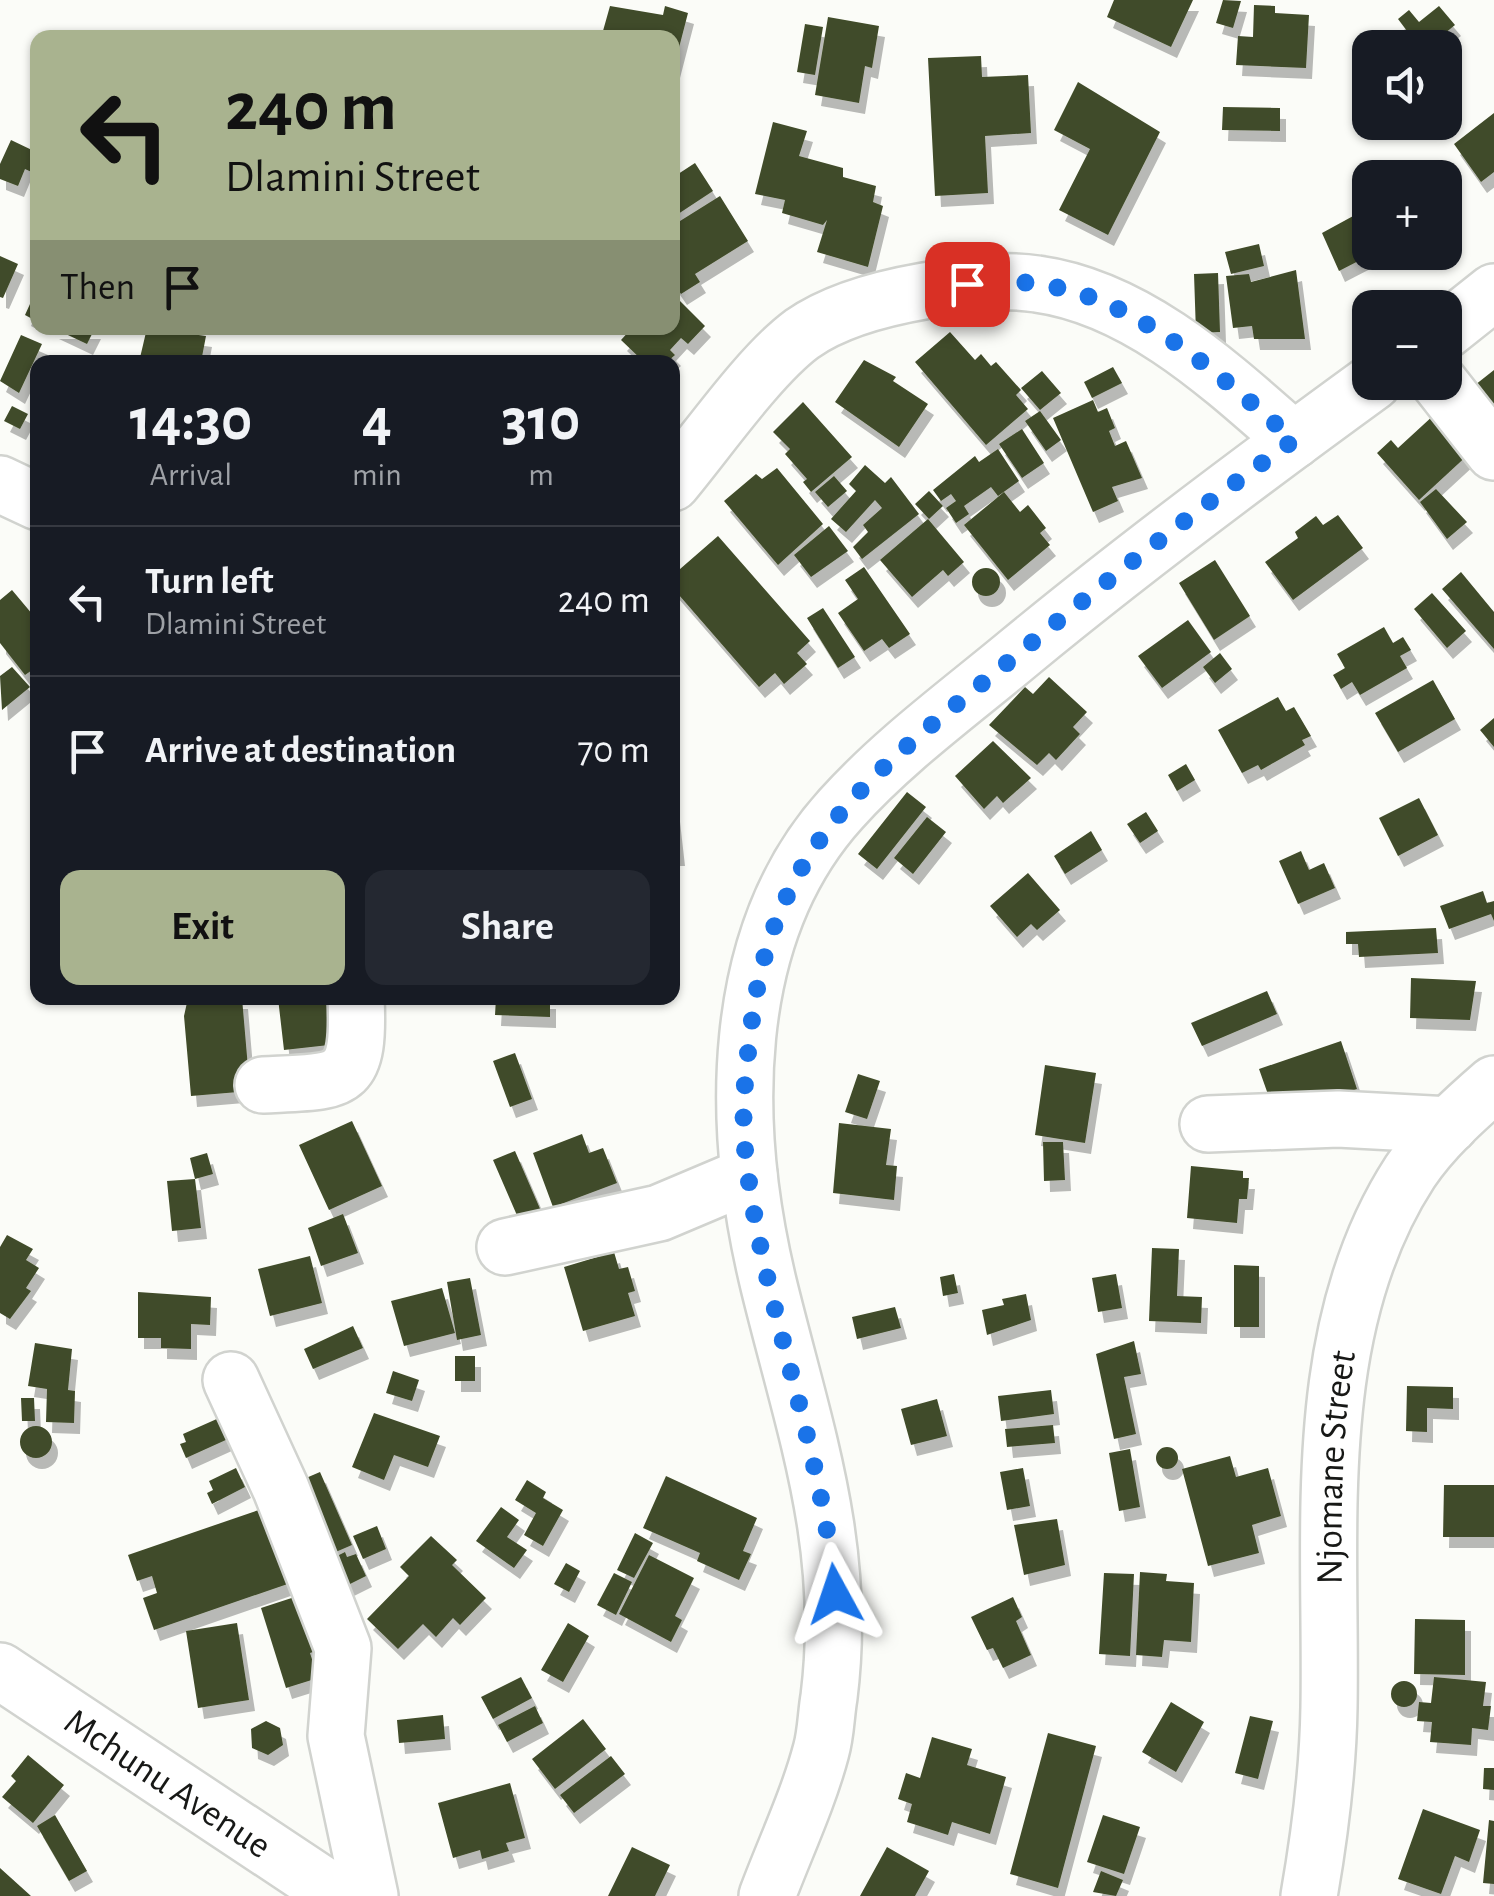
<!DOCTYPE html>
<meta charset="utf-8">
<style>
:root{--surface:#171b24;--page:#242831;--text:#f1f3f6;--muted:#9ea1a6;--line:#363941;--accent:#a9b38f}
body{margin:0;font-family:"Alegreya Sans",sans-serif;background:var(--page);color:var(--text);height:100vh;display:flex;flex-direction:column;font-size:38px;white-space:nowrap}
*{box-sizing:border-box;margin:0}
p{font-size:32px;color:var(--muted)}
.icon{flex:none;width:55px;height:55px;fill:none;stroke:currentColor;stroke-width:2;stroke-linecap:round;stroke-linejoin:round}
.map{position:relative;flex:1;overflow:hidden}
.sheet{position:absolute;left:30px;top:355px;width:650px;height:650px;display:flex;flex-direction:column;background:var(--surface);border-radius:20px;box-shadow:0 2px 8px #0004}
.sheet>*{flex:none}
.banner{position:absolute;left:30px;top:30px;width:650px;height:305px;border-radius:20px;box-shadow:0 2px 8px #0004;background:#a9b38f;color:#111;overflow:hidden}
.controls{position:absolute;left:1352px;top:30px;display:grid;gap:20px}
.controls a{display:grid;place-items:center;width:110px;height:110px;border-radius:20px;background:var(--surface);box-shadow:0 2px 8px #0004;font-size:50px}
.pin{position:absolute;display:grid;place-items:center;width:85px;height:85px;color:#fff;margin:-42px;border-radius:20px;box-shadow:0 5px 15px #0006}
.me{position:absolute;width:110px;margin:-55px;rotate:355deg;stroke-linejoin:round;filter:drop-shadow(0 0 8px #0008)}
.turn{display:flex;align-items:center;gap:35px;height:210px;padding:0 30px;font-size:45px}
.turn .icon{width:130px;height:130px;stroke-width:2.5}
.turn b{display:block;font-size:70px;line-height:85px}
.then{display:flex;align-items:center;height:95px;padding:0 30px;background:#0003;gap:20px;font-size:38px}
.eta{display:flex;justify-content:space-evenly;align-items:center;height:170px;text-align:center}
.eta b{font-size:60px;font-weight:700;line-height:70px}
.button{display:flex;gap:20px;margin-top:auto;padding:20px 30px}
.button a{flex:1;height:115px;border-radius:20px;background:var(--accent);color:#111;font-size:40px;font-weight:700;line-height:115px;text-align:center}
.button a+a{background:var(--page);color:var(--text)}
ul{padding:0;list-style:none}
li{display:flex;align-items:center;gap:30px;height:150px;padding:0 30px;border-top:2px solid var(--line)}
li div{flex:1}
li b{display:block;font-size:38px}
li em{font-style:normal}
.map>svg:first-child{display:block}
.building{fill:#414c29;filter:url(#shadow)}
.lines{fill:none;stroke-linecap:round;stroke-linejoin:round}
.minor-casing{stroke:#d1d3cf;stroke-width:60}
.minor{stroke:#fff;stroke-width:55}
.route{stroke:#1a73e8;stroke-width:18;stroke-dasharray:0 32.4}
.labels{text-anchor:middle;stroke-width:10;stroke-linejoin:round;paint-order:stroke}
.street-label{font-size:38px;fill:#171816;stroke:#fff}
</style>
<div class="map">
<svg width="1494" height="1896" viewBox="0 0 1494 1896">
<defs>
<filter id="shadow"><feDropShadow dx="6" dy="11" stdDeviation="0" flood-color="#0004"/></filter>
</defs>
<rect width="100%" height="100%" fill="#fbfcf8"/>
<path class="building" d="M1114,0H1193L1171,47L1107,17Z
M1223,0L1241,1L1233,28L1216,23Z
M1254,5L1275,6V13L1309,15L1306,68L1236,65L1238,36L1253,37Z
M610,6L663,15L665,6L688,13L674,67L672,38H601Z
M1439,6L1455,25L1439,38L1455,57L1445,65V48H1403L1413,39L1398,19L1409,10L1419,22Z
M828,17L879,26L872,68L865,66L859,103L815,95Z
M805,24L823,27L815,75L797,72Z
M981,56L982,77L1028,75L1031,133L985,136L988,193L935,196L928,58Z
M1078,82L1160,132L1108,235L1059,210L1090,149L1054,130Z
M1223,107L1280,108V131L1222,130Z
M1494,113V172L1481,182L1454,144Z
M773,122L807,131L799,156L843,168V177L876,186L873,202L883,206L868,267L817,252L827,220L823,225L782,213L785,200L755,194Z
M11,140L34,151L38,143V175L25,169L18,186L0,179V164Z
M695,163L713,191L672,218V178Z
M720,196L748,241L695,274L700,282L681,294L672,281V226Z
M1366,209L1370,255L1339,271L1322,233Z
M1259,244L1264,266L1231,274L1225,252Z
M0,256L18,264L3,298L0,297Z
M1296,270L1305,339H1254L1252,326L1233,328L1226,276L1249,274L1251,282Z
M1218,273L1220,332L1196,333L1194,274Z
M672,293L705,326L688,344L681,338L670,350L675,355L667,362H644L621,340L632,328H672Z
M30,304L38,308V322L25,315Z
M53,328H95L87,344Z
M147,328L206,336L201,362H139Z
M950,332L975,360L981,354L991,366L996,362L1021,390L1016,395L1028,409L986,445L915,362Z
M21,335L42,344L19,393L0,381Z
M864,360L896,377L893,381L928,404L899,447L835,402Z
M1113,367L1122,383L1092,398L1084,382Z
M1494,370V436L1475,385Z
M1042,371L1061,393L1040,410L1021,388Z
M1093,400L1098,412L1107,408L1115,428L1109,431L1115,446L1126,441L1142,478L1112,487L1118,501L1093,512L1053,418Z
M803,402L852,457L811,492L803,482L807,479L785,454L790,449L773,432Z
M12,406L28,414L20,429L4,421Z
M1040,411L1061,440L1046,451L1025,421Z
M1435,414L1471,452L1419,500L1377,453L1391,440L1398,448Z
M1022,429L1044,463L1022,478L999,444Z
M998,449L1019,481L998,496L991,487L964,506L969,514L956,523L946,508L956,501L951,494L941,501L933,490L975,456L979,462Z
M865,465L885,483L891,477L919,514L862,559L853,547L868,532L863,525L882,508L875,500L846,532L831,519L856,491L849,484Z
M777,468L823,524L778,565L724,501L756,474L762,479Z
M834,476L847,491L828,507L815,492Z
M1436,489L1467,522L1447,539L1420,502Z
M929,491L943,506L929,519L915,504Z
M1004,492L1020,512L1028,505L1046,528L1040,533L1050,545L1008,580L964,525Z
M1338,515L1363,548L1293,600L1265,562L1298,538L1295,532L1316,516L1323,525Z
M928,519L964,562L948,576L943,570L912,597L880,560Z
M829,526L848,551L811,577L794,555Z
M718,536L810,641L797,653L807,664L784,684L775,673L759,687L672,587V576Z
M1215,560L1250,616L1214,640L1179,583Z
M864,567L910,634L889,648L882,639L864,651L838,613L858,599L845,580Z
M972 582a14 14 0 1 1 28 0a14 14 0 1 1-28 0Z
M1461,572L1494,612V649L1442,589Z
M12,590L38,621V666L25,675L0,643V600Z
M1432,593L1466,631L1447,648L1414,609Z
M823,608L855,657L838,668L807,618Z
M1188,620L1211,652L1162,688L1138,656Z
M1384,627L1393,643L1403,637L1411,650L1400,656L1407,668L1360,695L1352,682L1341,689L1333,675L1345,668L1337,654Z
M1220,653L1232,669L1215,683L1203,667Z
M12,667L30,687L2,710L0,676Z
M1049,677L1087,712L1073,727L1080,734L1056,760L1049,753L1037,765L989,725L1025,687L1033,694Z
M1433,680L1455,719L1398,752L1375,713Z
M1278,697L1286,711L1294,707L1311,736L1302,740L1305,745L1261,770L1258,765L1242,773L1218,730Z
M1494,718V747L1480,730Z
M993,741L1031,778L1003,803L997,796L984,809L955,776Z
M1186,764L1195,780L1177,791L1168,775Z
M907,792L926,807L877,869L858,854Z
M672,793L679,855H672Z
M1419,798L1438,835L1398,856L1379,818Z
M1146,812L1158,831L1140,843L1127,824Z
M927,817L946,832L913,874L894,858Z
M1091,831L1102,850L1065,874L1054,856Z
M1301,851L1309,870L1324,863L1335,888L1298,904L1279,861Z
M1028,873L1060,910L1037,930L1031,924L1017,937L990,906Z
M1483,891L1487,903L1494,901V921L1491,914L1449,929L1440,906Z
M1436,928L1438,953L1359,957L1358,944H1346V932Z
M1411,978L1476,981L1470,1020L1410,1018Z
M1267,991L1277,1014L1202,1046L1191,1023Z
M188,998H242L250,1091L191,1096L184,1016Z
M278,998H333L338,1044L284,1050Z
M496,998H550V1017L495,1015Z
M1341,1041L1357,1089L1276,1117L1259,1069Z
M515,1053L532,1099L510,1107L493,1061Z
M1045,1065L1096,1073L1085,1143L1035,1135Z
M858,1074L880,1081L867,1119L845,1112Z
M352,1121L382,1186L329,1210L299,1145Z
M839,1123L891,1129L886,1165L897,1166L894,1200L833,1193Z
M582,1134L589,1153L603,1148L617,1183L553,1207L533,1153Z
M1043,1142H1063L1065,1180L1044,1181Z
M515,1151L541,1211L519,1220L493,1160Z
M207,1153L213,1174L195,1179L190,1158Z
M1191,1166L1243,1171V1178H1249L1247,1199H1239L1237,1223L1187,1218Z
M195,1179L201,1228L172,1231L167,1181Z
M343,1214L358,1253L321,1266L308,1228Z
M7,1235L33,1249L26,1260L39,1268L26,1288L31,1291L10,1319L0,1313V1247Z
M1152,1248L1179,1249L1177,1296L1202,1297L1201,1323L1149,1321Z
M614,1252L619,1269L628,1267L635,1291L628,1293L635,1316L583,1331L564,1267Z
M310,1256L322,1303L270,1316L258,1269Z
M1234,1265L1259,1266V1327H1234Z
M954,1274L958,1293L943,1296L940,1277Z
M1116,1274L1122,1308L1098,1312L1092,1278Z
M470,1278L481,1335L457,1340L447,1282Z
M442,1288L455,1333L404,1346L391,1301Z
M138,1292L211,1297L210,1325L191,1324V1349L161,1348V1338H138Z
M1026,1294L1031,1320L987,1335L982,1310L1004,1305L1002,1299Z
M895,1307L901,1328L857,1339L852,1317Z
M353,1326L363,1348L313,1369L304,1349Z
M1134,1341L1141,1374L1124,1377L1136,1434L1114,1439L1096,1354Z
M35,1343L72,1349L68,1390L75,1391L74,1423L46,1422L47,1389L28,1386Z
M455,1356H475V1381H455Z
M393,1371L419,1380L412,1401L386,1393Z
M1407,1386L1453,1387V1409L1427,1408V1432L1406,1431Z
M1051,1390L1054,1414L1001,1421L998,1396Z
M21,1398H34L35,1421H22Z
M937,1399L947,1436L911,1445L901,1409Z
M374,1413L440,1436L428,1467L394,1455L384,1480L352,1467Z
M219,1418L228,1439L186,1458L180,1444L186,1442L183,1434Z
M1053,1425L1055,1443L1007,1447L1005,1429Z
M20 1442a16 16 0 1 1 32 0a16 16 0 1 1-32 0Z
M1156 1458a11 11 0 1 1 22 0a11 11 0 1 1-22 0Z
M1130,1449L1140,1507L1119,1511L1109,1453Z
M1230,1456L1236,1477L1268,1468L1281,1516L1252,1525L1259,1553L1208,1566L1182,1469Z
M236,1468L245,1487L212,1504L207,1493L213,1490L209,1481Z
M1023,1468L1030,1506L1007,1510L1000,1472Z
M320,1472L352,1545L331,1554L299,1481Z
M666,1476L757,1518L743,1551L751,1554L739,1580L697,1561L700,1553L643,1528Z
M527,1480L546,1492L543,1498L563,1510L543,1546L524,1535L536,1513L515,1500Z
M1444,1485H1494V1537H1443Z
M279,1503L305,1578L154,1630L143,1598L157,1593L152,1576L137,1581L128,1555Z
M501,1507L519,1520L507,1537L527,1550L514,1568L476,1541Z
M1057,1519L1065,1565L1024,1575L1014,1525Z
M377,1526L386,1549L363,1559L353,1536Z
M635,1533L653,1543L634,1578L617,1570Z
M431,1536L457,1560L452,1565L486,1598L460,1625L453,1618L436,1637L423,1624L398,1649L367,1619L409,1576L400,1567Z
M345,1552L347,1557L356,1554L366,1576L346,1586L333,1558Z
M649,1555L694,1578L675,1616L682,1620L671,1642L619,1614Z
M566,1563L580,1571L569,1592L554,1584Z
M1140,1572L1167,1574L1166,1581L1194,1583L1191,1642L1164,1640L1162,1657L1136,1655Z
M614,1573L632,1582L616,1615L597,1605Z
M1104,1573L1134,1574L1130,1656L1099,1654Z
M310,1592L328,1647L310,1653L318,1678L286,1688L261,1608Z
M1013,1597L1022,1617L1016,1621L1031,1655L1003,1668L993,1648L987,1650L971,1617Z
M1415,1619L1465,1620V1675L1414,1674Z
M237,1623L249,1700L198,1708L186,1631Z
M568,1623L589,1636L563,1682L541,1670Z
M521,1677L532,1698L493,1719L481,1697Z
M1434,1677L1486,1682L1483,1706H1491L1488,1730L1472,1728L1471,1745L1430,1742L1432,1722L1417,1721L1419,1702L1431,1703Z
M1391 1694a13 13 0 1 1 26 0a13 13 0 1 1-26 0Z
M1171,1702L1204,1722L1176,1772L1142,1752Z
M535,1706L543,1723L507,1742L498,1725Z
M443,1715L445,1739L399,1743L397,1720Z
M1250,1716L1273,1721L1258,1779L1235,1773Z
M583,1719L606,1749L555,1789L532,1759Z
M266,1721L280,1728L283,1745L268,1755L252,1748L251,1729Z
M1048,1733L1096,1746L1058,1888L1010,1874Z
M932,1737L972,1749L967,1765L1006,1777L990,1834L952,1822L948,1835L907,1822L912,1804L898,1799L906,1773L920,1778Z
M28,1755L64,1785L33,1823L2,1797L16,1781L11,1776Z
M611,1756L625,1774L574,1813L560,1795Z
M1484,1768H1494V1790L1483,1789Z
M510,1783L525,1838L506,1843L509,1851L482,1859L480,1850L453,1858L438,1803Z
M1423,1809L1480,1830L1469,1862L1455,1856L1441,1894L1398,1879Z
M55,1815L87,1871L69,1881L37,1826Z
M1103,1815L1140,1827L1124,1874L1087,1862Z
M1489,1820L1494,1821V1884L1483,1883Z
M632,1847L670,1865L655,1896H608Z
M887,1847L929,1871L915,1896H860Z
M0,1868L31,1896H0Z
M1101,1871L1123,1880L1116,1896L1093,1892Z"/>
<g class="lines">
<g class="minor-casing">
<g id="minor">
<path d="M1445,331L1494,292"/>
<path d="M1439,382L1494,452"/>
<path d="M672,483C708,440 759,366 802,334C836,310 884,298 924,291C960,285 1000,278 1037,284C1138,298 1221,376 1294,440"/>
<path d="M0,484L38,502"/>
<path d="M263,1085C344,1081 360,1087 356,998"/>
<path d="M1208,1124L1338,1119L1450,1125"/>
<path d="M505,1247L659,1213L749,1175"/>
<path d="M231,1380L281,1489L343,1648L336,1736L370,1896"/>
<path id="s1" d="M0,1671L339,1896"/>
<path d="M767,1896C785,1848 808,1800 821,1751C826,1734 826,1714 829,1697C848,1546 804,1429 769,1286C731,1130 726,936 841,809C893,751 959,703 1019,653C1134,558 1252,470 1373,382"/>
<path id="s2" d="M1309,1896C1320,1833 1328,1771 1329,1707C1332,1529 1308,1329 1410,1172C1432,1139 1464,1110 1494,1084"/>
</g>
</g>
<use href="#minor" class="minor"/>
</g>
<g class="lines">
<path class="route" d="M835,1594C822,1442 760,1300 745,1149C741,1108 746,1069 751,1028C773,838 881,767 1018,654C1108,579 1199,508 1294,440C1221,377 1138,297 1037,284C1015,280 990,284 967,284"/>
</g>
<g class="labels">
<g class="street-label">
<text dy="13" stroke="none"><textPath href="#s2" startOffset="430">Njomane Street</textPath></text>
<text dy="13" stroke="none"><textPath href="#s1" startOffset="202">Mchunu Avenue</textPath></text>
</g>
</g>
</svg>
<div class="controls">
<a><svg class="icon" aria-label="sound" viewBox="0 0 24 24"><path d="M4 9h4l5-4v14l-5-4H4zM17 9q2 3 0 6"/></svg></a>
<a>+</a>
<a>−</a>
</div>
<div class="pin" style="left:967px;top:284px;background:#d93025"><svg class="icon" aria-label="arrive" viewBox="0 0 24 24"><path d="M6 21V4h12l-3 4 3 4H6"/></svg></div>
<svg class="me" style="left:835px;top:1594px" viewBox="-20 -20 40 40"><path d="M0-17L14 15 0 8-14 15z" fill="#1a73e8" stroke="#fff" stroke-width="4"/></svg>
<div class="banner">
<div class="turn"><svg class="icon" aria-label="left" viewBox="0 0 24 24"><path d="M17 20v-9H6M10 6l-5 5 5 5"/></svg><div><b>240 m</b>Dlamini Street</div></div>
<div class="then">Then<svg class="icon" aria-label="arrive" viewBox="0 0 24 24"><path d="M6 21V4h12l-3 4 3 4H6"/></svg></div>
</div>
<section class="sheet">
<div class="eta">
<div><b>14:30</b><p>Arrival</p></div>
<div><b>4</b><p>min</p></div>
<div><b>310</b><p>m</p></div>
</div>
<ul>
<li><svg class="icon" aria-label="left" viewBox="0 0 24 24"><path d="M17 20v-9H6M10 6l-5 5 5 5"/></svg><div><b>Turn left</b><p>Dlamini Street</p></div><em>240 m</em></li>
<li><svg class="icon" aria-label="arrive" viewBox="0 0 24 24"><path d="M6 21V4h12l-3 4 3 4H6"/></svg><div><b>Arrive at destination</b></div><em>70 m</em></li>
</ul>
<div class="button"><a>Exit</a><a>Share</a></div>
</section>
</div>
